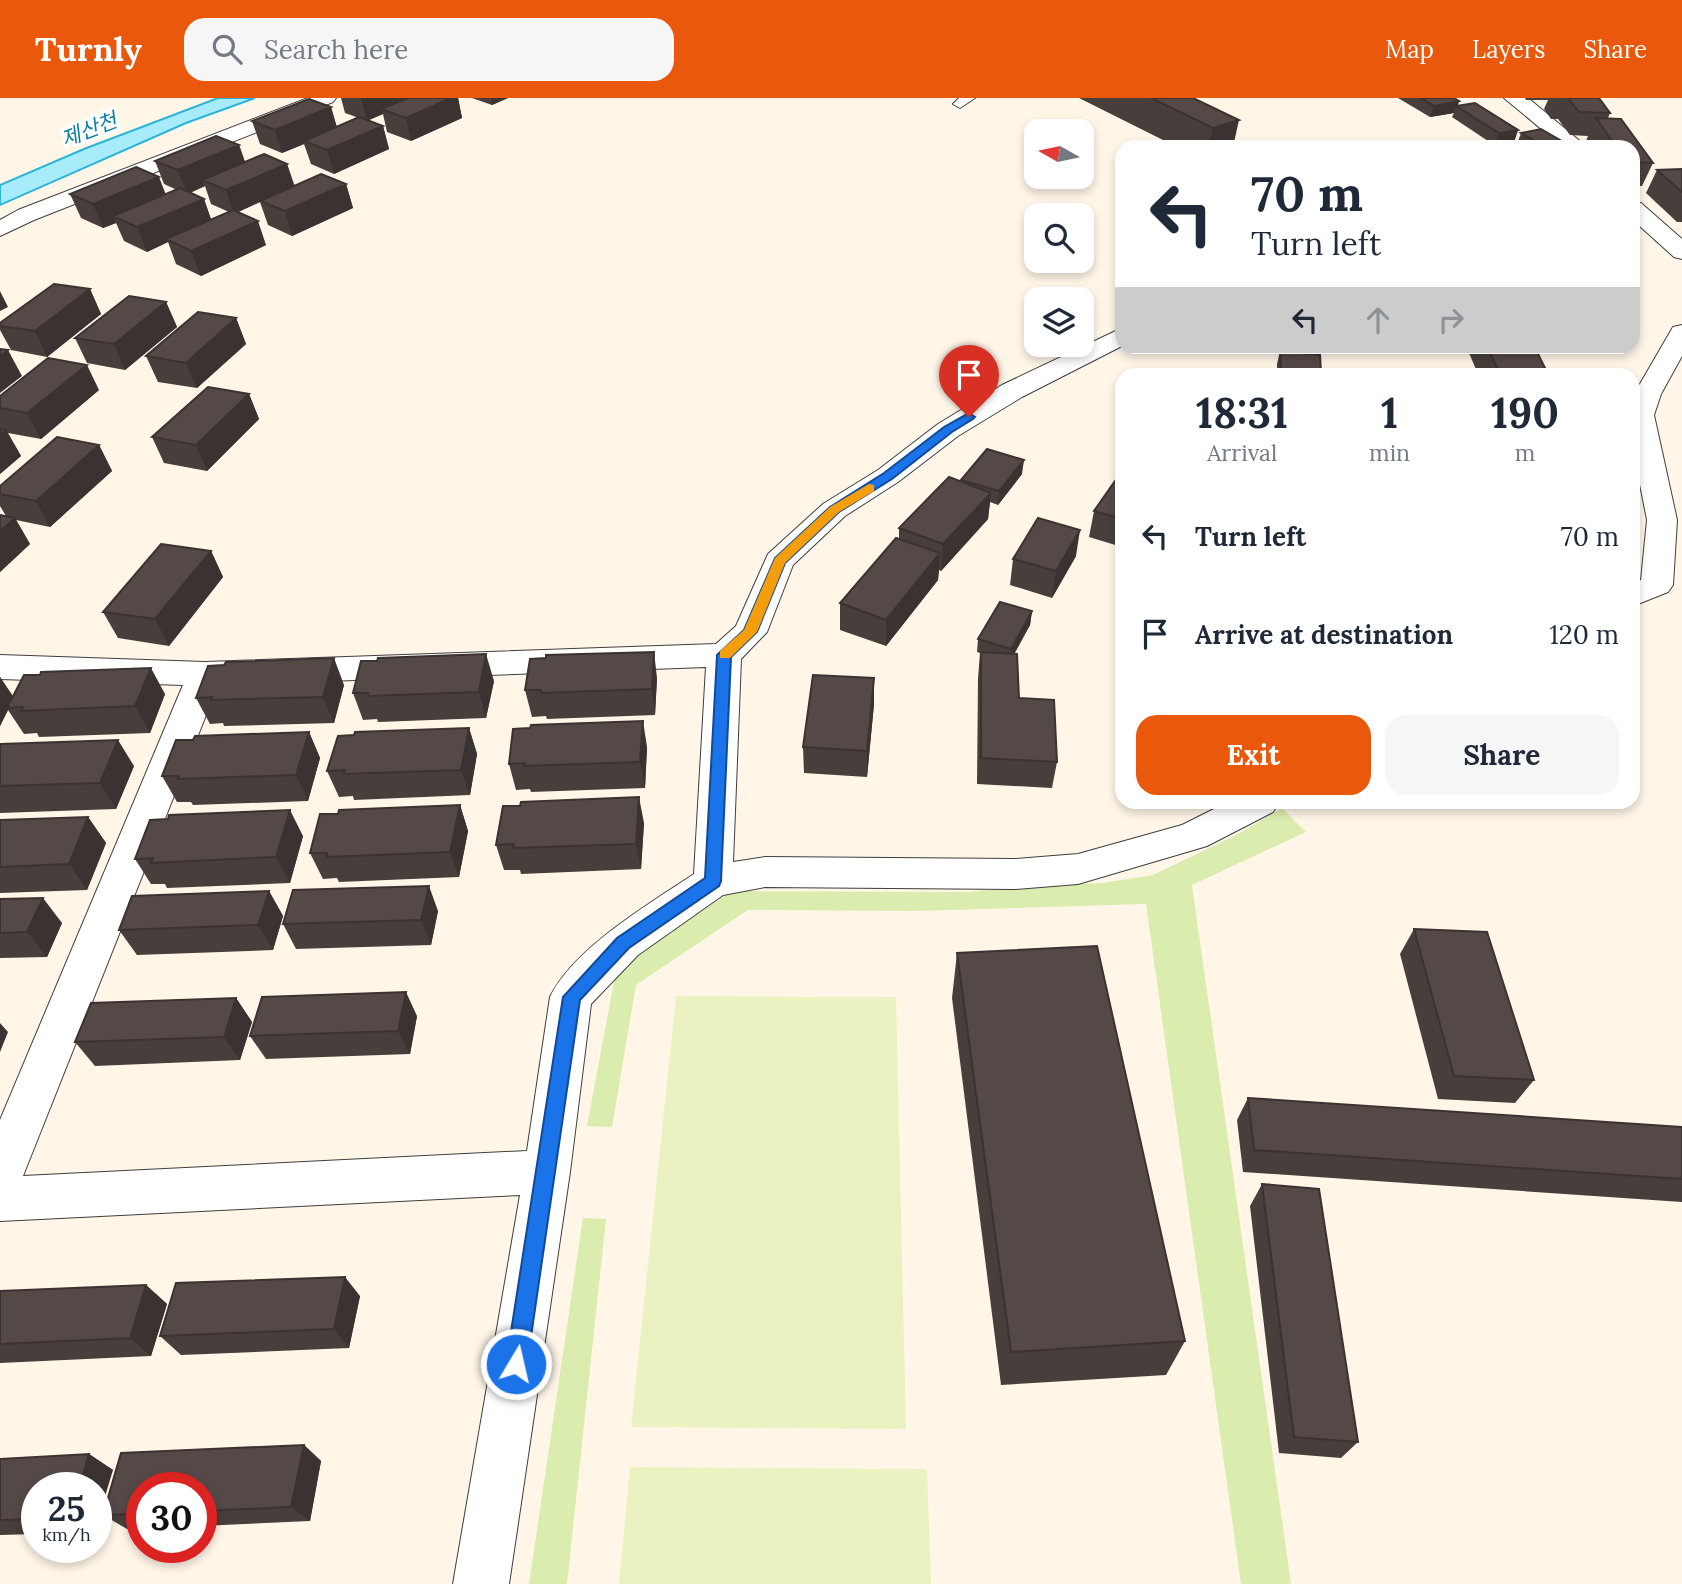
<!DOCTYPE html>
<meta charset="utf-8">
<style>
:root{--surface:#fff;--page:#f6f6f7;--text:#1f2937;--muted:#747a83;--accent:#ea580c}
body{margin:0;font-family:Lora,"Noto Sans KR",serif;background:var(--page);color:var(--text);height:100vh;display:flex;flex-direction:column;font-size:26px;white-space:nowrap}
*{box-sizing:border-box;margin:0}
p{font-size:23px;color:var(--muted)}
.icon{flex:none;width:38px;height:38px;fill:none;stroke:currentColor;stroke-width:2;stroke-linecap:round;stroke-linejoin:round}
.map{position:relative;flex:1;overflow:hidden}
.panel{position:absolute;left:1115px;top:270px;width:525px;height:441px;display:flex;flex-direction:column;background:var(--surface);border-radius:21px;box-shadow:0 4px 10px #0003}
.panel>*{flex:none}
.banner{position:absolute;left:1115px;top:42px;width:525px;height:214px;border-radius:21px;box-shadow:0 4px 10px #0003;background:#fff;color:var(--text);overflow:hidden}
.needle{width:46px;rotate:279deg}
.buttons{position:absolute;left:1024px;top:21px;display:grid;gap:14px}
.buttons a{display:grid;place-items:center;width:70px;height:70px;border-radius:14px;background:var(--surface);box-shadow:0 4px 10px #0003;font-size:35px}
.speed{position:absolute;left:21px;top:1374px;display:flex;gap:14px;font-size:35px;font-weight:700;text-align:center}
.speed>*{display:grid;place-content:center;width:91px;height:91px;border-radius:50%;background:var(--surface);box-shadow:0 4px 10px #0003;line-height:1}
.speed small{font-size:18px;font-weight:400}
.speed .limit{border:10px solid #d22;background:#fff;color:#111}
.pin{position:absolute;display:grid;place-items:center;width:60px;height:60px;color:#fff;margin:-72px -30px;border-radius:50% 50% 50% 0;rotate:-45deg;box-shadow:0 0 7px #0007}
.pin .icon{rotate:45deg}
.me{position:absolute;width:77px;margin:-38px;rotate:9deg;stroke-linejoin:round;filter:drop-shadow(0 0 5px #0008)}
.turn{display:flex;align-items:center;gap:24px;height:147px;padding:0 21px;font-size:32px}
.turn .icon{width:91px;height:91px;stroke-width:2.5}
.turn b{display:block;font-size:49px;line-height:60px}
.lanes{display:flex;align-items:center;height:66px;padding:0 21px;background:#0003;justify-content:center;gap:35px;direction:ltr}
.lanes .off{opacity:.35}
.eta{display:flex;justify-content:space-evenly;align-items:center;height:119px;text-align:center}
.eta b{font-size:42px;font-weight:700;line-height:49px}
.action{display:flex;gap:14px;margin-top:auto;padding:14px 21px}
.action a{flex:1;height:80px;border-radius:21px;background:var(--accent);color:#fff;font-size:28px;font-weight:700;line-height:80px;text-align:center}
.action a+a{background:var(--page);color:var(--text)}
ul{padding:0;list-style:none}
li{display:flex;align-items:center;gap:21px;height:98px;padding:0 21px}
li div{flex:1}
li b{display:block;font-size:26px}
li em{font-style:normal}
header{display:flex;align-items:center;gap:42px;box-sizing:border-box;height:98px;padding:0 35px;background:var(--accent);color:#fff}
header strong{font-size:33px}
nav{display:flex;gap:38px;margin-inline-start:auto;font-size:24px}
.search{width:490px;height:63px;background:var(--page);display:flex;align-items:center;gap:18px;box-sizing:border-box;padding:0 24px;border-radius:21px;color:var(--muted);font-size:26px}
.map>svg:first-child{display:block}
.green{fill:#dbecaf}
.pitch{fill:#ebf2c2}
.water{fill:#a8ecfb;stroke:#2ab4d7;stroke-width:2}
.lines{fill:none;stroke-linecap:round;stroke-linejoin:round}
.service-casing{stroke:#3e3e3e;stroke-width:2}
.minor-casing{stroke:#3e3e3e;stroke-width:2}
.service{fill:#fff;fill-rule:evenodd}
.minor{fill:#fff;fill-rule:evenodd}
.wall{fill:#483f3c;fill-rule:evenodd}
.shaded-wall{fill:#3b3331}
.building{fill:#544946;stroke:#3b3331;stroke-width:2}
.route{fill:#1a73e8;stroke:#114b97;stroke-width:2}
.slow{fill:#f59e0b}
.labels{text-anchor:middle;stroke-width:7;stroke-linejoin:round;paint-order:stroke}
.far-water-label{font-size:21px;font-style:italic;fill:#0c80a4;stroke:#fff}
</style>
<header>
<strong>Turnly</strong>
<div class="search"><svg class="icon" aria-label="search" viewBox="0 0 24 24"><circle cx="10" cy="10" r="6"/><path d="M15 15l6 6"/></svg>Search here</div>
<nav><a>Map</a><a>Layers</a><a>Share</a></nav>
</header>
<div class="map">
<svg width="1682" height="1486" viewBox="0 0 1682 1486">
<rect width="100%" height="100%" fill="#fff6e8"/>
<path class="green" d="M1282,710L1306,734L1192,787L1291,1486H1241L1146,806L916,813L748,812L636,887L612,1029L587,1028L616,873L731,793L968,794L1032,788L1102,785L1153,777L1238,736Z
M583,1120L606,1121L567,1486H529Z"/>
<path class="pitch" d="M676,898L896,899L906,1331L631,1329Z
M630,1369L927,1371L931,1486H619Z"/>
<path class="water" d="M218,0H255L186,25L0,107V87L84,51Z"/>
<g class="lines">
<g class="service-casing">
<path id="service" d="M959,0H975L960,10L953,6Z"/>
</g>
<g class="minor-casing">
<path id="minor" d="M308,0H336L333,4L34,122L0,138V122L18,112Z
M1504,0H1528L1587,49H1563Z
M1633,103L1641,105L1682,141V161L1674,159L1633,122Z
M1682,227V258L1661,296L1654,317L1677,422L1673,487L1668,494L1633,508V486L1641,482L1647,422L1633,351V298L1673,229Z
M1122,230V248L1022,299L958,338L898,384L845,418L793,467L767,534L741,561L733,764L765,759L1015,761L1078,756L1182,727L1228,704H1279L1273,714L1207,748L1078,786L1015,791L765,789L723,797L638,857L591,906L570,1074L509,1486H453L520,1097L0,1123V1022L183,587L0,581V557L205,564L716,546L736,528L768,456L823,406L878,372L938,326L1002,287ZM706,569L694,776C649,806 574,850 550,899L527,1053L23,1078L218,587Z"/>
</g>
<use href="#service" class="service"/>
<use href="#minor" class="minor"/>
</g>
<path class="wall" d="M341,0H458L462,20L411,43L387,34L383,16L368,22L383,28L389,51L334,76L311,66L304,46L282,55L260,46L252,23L331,9L337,29L359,20L345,15Z
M472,0H508L492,7Z
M1079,0H1193L1233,49H1177Z
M1398,0H1454L1459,3L1458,8L1518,32L1514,44L1494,47L1452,19L1454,15L1430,19Z
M1525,0H1599L1610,15L1608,20L1653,65L1642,88H1633V49H1590L1586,43L1588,38L1570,37L1558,21H1551L1544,11L1548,2H1526Z
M1521,35L1572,49H1516Z
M239,47L245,64L287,66L294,88L346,86L353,110L292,138L268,127L260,104L238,114L266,147L201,178L176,166L168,144L147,154L124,143L116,125L103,130L81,120L70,96H166L177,92L164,86L155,63ZM205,88L211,106L229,114L211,122L204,101L190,95Z
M1682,71V124H1677L1646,95L1657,72Z
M90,191L101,216L47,259L11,252L0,232V225Z
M166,204L177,229L125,272L87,265L75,240Z
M236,220L246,246L197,290L158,284L146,258Z
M1466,248H1534L1548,276H1478Z
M1280,253L1321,275V276H1277V266Z
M99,292L41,341L8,335L21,358L0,376V298Z
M249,296L259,321L207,373L164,365L152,339Z
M99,347L112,373L50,429L16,422L30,446L0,474V417L6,418L0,408V388Z
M1122,373V449L1089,439L1094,413Z
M1022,376L998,407L990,404L988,421L941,473L939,472L938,482L886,548L840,532V505L899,441V430L961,384V382Z
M211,453L223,479L169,548L118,540L103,514Z
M1076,458L1052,500L1010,487L1013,461Z
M1032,513L1030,527L1014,555L1019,600L1057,664L1052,690L977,686L978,580L980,555L977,554L978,541Z
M0,579L13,598L165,596L150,635L39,639L37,635L24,636L8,612L0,628Z
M657,580L655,617L547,621L546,618L532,619L525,592Z
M874,580V606L867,679L804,675L803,649Z
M494,583L486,620L378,624L377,621L363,622L353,595Z
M344,587L334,625L224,628L223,625L210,626L196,600Z
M469,630L477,656L470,697L354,702L353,698L339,699L327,673L354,637Z
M309,634L320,660L308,703L193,707L191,704H177L162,678L193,642Z
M647,649L645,690L531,694L530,691L516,692L509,666Z
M0,650L134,668L116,711L0,715Z
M460,707L468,733L459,779L339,784L337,780L323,781L310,755L338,716Z
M88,719L106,745L87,792L0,795V722Z
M644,725L641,771L521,776L520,772H504L496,747Z
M303,738L290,785L167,790L165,786H151L135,761Z
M269,793L283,818L273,852L137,857L119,832Z
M0,801L62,825L47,859L0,860Z
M438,813L431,847L296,851L283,826Z
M1414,831L1534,982L1515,1005L1438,1001L1400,856Z
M957,855L1185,1243L1166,1277L1001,1287L952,900Z
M236,900L252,924L240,962L95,968L75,944Z
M417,918L410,956L266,961L250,938Z
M1248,1000L1682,1029V1104L1243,1074L1237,1022Z
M1262,1086L1358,1344L1341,1360L1279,1355L1250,1108Z
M146,1187L167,1206L151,1258L0,1265V1193Z
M360,1198L349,1250L181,1257L160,1238Z
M304,1347L321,1363L310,1423L201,1428V1390H142V1431H127L103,1417L121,1355Z
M89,1356L113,1372L37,1390V1436L0,1437V1361Z"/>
<path class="shaded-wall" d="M361,0H418L381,11L383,16L367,23Z
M451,0H458L462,20L411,43L406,20Z
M491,0H508L492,7Z
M1459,3L1457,9L1456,8L1454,15L1430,19L1434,8Z
M331,9L337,31L304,43V46L282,55L275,32Z
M1239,22L1233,49H1209L1213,30Z
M383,28L389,51L334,76L327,52Z
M1518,32L1514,44L1494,47L1499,35Z
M239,47L247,70L202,82L205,88L187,96L178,72Z
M287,66L295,89L260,103V104L234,116L226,92Z
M159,79L168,102L113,118L116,125L103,130L93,106Z
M346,86L353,110L292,138L285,113Z
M204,101L212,124L166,141L168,144L147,154L137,129Z
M258,123L266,147L201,178L191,153Z
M90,191L101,216L47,259L35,233Z
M0,193L8,209L0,213Z
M166,204L177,229L125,272L114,246Z
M236,220L246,246L197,290L186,265Z
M8,252L22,278L0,295V259Z
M87,267L99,292L41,341L27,315Z
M249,296L259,321L207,373L196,347Z
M6,332L21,358L0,376V337Z
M99,347L112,373L50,429L36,403Z
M1024,362L1022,376L998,407L999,393Z
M991,395L988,421L941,473L943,446Z
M15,420L30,446L0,474V433Z
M1080,432L1076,458L1052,500L1056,473Z
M211,453L223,479L169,548L155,521Z
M940,455L938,482L886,548V522Z
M1032,513L1030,527L1010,564L1011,551Z
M654,554L657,580L655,617L652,591Z
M486,556L494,583L486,620L479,594Z
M334,560L344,587L334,625L323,599Z
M151,570L165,596L150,635L135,608Z
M0,579L14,601L7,610L8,612L0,628Z
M874,580V606L867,679V653Z
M643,623L647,649L645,690L640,664Z
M469,630L477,656L470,697L461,672Z
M309,634L320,660L308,703L296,677Z
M118,642L134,668L116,711L100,685Z
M639,699L644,725L641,771L636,746Z
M460,707L468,733L459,779L450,754Z
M290,712L303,738L290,785L276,759Z
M88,719L106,745L87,792L69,766Z
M429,788L438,813L431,847L421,822Z
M269,793L283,818L273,852L258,827Z
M43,800L62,825L47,859L27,834Z
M406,894L417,918L410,956L398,933Z
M236,900L252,924L240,962L224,939Z
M0,925L8,934L0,954Z
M345,1179L360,1198L349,1250L334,1231Z
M146,1187L167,1206L151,1258L130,1240Z
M304,1347L321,1363L310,1423L291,1409Z
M89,1356L113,1372L96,1428V1390H79Z"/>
<path class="building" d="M408,0H451L406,20L381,11Z
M1151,0H1193L1239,22L1213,30Z
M1421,0H1454L1459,3L1434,8Z
M1568,0H1599L1610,15L1579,14Z
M309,1L331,9L275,32L252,23Z
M1475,5L1518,32L1499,35L1456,8Z
M359,19L383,28L327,52L304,43Z
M1596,20L1621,21L1653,65L1633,64V49H1616Z
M1541,31L1572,49H1545L1521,35Z
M216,38L239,47L178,72L155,63Z
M264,56L287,66L226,92L202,82Z
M136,69L159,79L93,106L70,96Z
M1682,71V94L1657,72Z
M321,76L346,86L285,113L260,103Z
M180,90L204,101L137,129L113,118Z
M233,112L258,123L191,153L166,141Z
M54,186L90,191L35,233L0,228V225Z
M129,198L166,204L114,246L75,240Z
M198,214L236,220L186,265L146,258Z
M1487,248H1534L1548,276H1500Z
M0,251L8,252L0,259Z
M1280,253L1320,257L1321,275L1281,271Z
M48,260L87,267L27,315L0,310V298Z
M208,289L249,296L196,347L152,339Z
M0,331L6,332L0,337Z
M57,339L99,347L36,403L0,396V388Z
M987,351L1024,362L999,393L961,382Z
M1122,373V421L1094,413Z
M949,379L991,395L943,446L899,430Z
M0,417L15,420L0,433Z
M1038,420L1080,432L1056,473L1013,461Z
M896,440L940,455L886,522L840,505Z
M161,446L211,453L155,521L103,514Z
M1000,504L1032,513L1011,551L978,541Z
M654,554L652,591L541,595V592H525L530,561L546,560V557Z
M981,554L1017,556L1019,600L1054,602L1057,664L981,660Z
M486,556L479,594L368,598V595H353L361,563H377L378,560Z
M334,560L323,599L211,602L212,599L196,600L208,568L224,567L226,564Z
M151,570L135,608L21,613L23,609L7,610L24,577H40L41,574Z
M813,577L874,580L867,653L803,649Z
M643,623L640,664L524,668L525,665L509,666L513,631L530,630L531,627Z
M469,630L461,672L343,676L345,672L327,673L338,638L354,637L355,634Z
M309,634L296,677L178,681L179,678H162L176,642H193L195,638Z
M118,642L100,685L0,688V650L1,646Z
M639,699L636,746L513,750L514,746L496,747L503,708H520L521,704Z
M460,707L450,754L327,759V755H310L320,716H338L339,712Z
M290,712L276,759L151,765L153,760L135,761L150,722L168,721L169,717Z
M88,719L69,766L0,769V722Z
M429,788L421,822L283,826L293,792Z
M269,793L258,827L119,832L132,798Z
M43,800L27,834L0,835V801Z
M1414,831L1487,834L1534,982L1454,978Z
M1097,848L1185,1243L1011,1254L957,855Z
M406,894L398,933L250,938L262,899Z
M236,900L224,939L75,944L91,905Z
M1248,1000L1682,1029V1081L1254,1052Z
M1262,1086L1319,1091L1358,1344L1294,1339Z
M345,1179L334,1231L160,1238L176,1185Z
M146,1187L130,1240L0,1246V1193Z
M304,1347L291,1409L201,1413V1390H142V1416L103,1417L121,1355Z
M89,1356L79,1390H37V1421L0,1422V1361Z"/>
<path class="route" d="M969,315L975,319L973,321L952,334L892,381L839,414L785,465L757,534L731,559L721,783L719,788L629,850L580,902L527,1266L524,1274L516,1277L509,1274L506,1266L563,899L617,840L705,780L717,557L744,532L775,460L830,409L884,375L944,329Z"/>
<path class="slow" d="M869,386L874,387V393L839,414L785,465L757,534L730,560H720V553L744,532L775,460L830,409Z"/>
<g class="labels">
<g class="far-water-label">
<text transform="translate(89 32) rotate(-21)" y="7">제산천</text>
</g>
</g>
</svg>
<div class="buttons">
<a><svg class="needle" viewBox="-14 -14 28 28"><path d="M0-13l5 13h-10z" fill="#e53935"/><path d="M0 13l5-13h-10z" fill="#747a83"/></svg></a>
<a><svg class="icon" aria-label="search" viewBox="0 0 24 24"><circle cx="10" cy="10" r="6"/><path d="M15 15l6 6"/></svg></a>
<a><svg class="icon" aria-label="layers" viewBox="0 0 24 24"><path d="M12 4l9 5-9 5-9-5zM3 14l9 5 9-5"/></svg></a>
</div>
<div class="speed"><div>25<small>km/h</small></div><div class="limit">30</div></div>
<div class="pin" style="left:969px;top:319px;background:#d93025"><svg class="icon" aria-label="arrive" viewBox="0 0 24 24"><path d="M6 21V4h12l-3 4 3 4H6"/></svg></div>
<svg class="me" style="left:516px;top:1266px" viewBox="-20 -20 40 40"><circle r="17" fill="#1a73e8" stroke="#fff" stroke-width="3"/><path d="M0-11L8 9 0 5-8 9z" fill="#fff"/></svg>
<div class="banner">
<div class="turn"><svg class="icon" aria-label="left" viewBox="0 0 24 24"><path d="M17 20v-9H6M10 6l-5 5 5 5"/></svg><div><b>70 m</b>Turn left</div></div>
<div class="lanes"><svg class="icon" aria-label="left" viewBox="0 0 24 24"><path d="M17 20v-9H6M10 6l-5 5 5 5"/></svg><svg class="icon off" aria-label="ahead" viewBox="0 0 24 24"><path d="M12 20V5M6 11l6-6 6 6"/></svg><svg class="icon off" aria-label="right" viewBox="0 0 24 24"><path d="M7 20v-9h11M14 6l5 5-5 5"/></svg></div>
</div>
<section class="panel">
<div class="eta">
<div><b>18:31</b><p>Arrival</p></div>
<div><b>1</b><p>min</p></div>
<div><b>190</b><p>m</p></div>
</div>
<ul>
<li><svg class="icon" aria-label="left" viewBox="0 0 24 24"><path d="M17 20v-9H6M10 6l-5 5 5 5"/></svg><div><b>Turn left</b></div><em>70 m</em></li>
<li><svg class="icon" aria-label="arrive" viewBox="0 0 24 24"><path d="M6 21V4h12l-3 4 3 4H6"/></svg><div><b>Arrive at destination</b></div><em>120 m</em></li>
</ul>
<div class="action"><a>Exit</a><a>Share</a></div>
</section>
</div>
